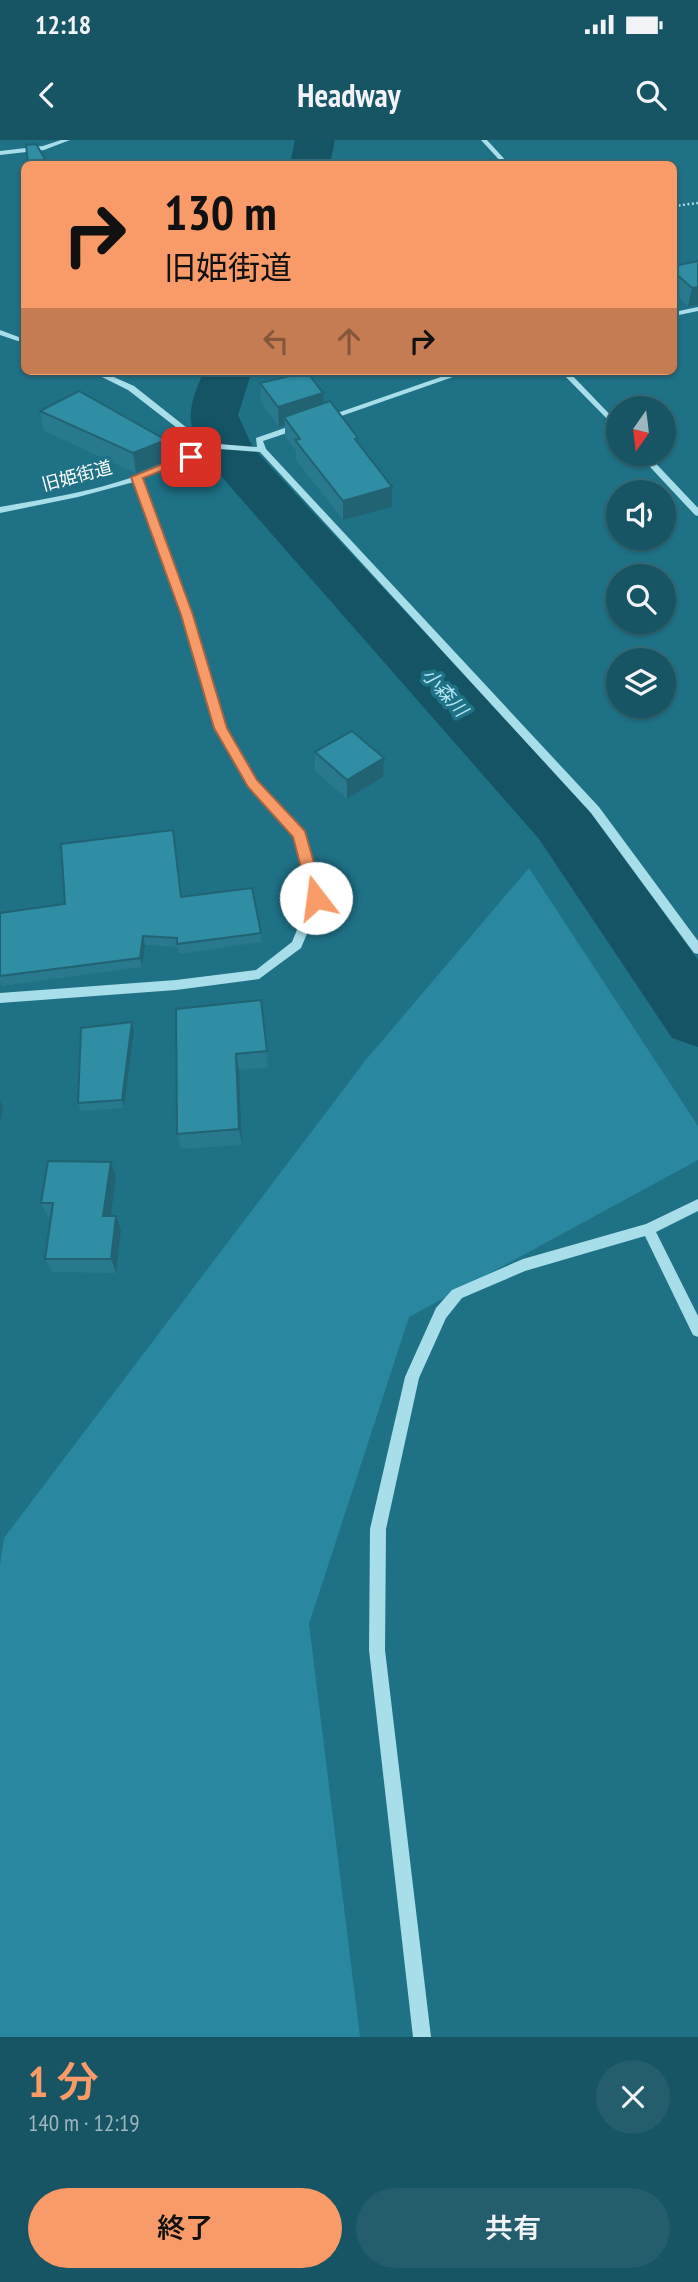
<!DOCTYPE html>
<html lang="ja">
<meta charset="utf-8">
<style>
:root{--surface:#175564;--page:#245e6d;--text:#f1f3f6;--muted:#9eb7bf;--line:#366b78;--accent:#f89b68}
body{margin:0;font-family:"PT Sans Narrow","Noto Sans JP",sans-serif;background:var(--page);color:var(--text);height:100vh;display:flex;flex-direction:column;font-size:26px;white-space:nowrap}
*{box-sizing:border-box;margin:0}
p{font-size:23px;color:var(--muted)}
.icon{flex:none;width:38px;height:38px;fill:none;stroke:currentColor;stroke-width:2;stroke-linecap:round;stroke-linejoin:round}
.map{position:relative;height:1897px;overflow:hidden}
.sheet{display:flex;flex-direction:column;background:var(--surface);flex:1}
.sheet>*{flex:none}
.banner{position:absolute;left:21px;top:21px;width:656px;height:214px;border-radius:10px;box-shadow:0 2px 5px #0004,0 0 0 2px var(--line);background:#f89b68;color:#111;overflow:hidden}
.needle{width:46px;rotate:194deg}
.fabs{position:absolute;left:606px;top:256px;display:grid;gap:14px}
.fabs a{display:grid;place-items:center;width:70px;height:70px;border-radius:50%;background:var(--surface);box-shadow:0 2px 5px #0004,0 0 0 2px var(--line);font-size:35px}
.pin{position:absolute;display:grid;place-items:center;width:60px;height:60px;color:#fff;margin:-30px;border-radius:14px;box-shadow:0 4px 10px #0006}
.me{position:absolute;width:77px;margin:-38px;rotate:345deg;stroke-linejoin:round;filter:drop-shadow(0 0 5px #0008)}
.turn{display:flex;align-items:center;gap:24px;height:147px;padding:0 28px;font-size:32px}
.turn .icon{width:91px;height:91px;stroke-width:2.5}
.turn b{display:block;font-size:49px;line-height:60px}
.lanes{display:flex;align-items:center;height:66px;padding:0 28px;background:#0003;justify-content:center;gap:35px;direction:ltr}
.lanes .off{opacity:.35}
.round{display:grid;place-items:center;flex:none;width:74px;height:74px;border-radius:37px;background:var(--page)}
.headline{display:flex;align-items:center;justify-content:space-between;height:119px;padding:0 28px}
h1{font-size:42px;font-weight:600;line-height:52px;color:var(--accent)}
.primary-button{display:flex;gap:14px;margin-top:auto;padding:14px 28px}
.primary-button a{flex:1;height:80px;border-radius:42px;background:var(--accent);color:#111;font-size:28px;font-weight:600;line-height:80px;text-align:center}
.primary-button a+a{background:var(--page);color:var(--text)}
.status{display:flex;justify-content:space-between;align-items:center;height:49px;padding:0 35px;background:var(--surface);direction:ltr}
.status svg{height:19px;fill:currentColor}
header{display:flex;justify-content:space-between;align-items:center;height:91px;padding:0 28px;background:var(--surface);font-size:32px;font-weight:600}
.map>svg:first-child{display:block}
.green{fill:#29889f}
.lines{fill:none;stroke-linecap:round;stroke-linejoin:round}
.river{fill:#155465;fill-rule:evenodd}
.path{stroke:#a8deea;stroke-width:2.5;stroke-dasharray:2 2.5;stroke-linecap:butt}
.minor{fill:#a8deea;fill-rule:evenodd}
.wall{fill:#28798d}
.shaded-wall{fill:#216373}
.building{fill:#2f8da4;stroke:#216373;stroke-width:2}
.route{fill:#f89b68;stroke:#a16544;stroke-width:2}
.labels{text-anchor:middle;stroke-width:7;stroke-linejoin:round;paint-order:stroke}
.far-street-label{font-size:18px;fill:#fff;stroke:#1f7186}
.far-water-label{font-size:19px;font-style:italic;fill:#b4e6f2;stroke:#1f7186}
</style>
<div class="status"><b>12:18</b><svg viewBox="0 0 49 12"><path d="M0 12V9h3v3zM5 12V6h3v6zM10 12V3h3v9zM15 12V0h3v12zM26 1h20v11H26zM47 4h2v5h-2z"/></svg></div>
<header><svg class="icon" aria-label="back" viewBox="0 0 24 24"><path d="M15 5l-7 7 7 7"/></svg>Headway<svg class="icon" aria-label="search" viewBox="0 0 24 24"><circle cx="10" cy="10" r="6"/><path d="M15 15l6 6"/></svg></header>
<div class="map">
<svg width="698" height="1897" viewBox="0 0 698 1897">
<rect width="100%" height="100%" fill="#1f7186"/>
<path class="green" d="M529,728L698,986V1020L409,1177L309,1484L360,1897H0V1425L4,1398L365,921Z"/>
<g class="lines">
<path class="river" d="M295,0H335L330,24H290Z
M204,231H252L238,275L253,308L585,665L698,820V907L672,898L539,699L214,328C186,288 184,276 204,231Z"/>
<path class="path" d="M674,66L698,63"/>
<path class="minor" d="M61,0H70L44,10L0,15V11L43,6Z
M481,0H487L509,24H503Z
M698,167V171L674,176V172Z
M0,190L24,199V203L0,195Z
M90,231H100L134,246L206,303L257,307L256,298L296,284H302V288L263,301L266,309L599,667L698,801V814L694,813L591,673L260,312L206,308L189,319L142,339L192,475L225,588L257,640L304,692L322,758L301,808L259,839L176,850L0,863V853L176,840L256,830L292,802L310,758L295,696L249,646L215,588L182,475L134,342L78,357L0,373V367C66,355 143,344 199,305L128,250Z
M458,231H470L327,281L320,279Z
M560,231H568L618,283V290Z
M637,313H646L698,368V376L695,375Z
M698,1059V1071L656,1092L698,1176V1197L693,1195L645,1096L525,1131L462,1158L446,1178L419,1238L386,1389L385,1510L431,1897H413L369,1510L370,1389L405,1237L436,1168L452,1150L523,1119L646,1084Z"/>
</g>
<path class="wall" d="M698,121V165L688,166L674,154V126Z
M260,243L323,264L358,303L392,347V367L343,380L296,320V311L285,296V285L279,287L261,262Z
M40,271L166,300L169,319L136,333L44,291Z
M315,612L383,637L347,659L315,631Z
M182,757L261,793V802L179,814L178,807L145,805L142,827L2,846L0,841V773Z
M261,860L268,927L239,930L242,1005L181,1009L177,994Z
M134,891L124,968L81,971L78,963Z
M116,1037L111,1076L121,1090L116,1133L52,1132L45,1119L51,1077H48L41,1063Z"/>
<path class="shaded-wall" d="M698,147V165L688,166L692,148Z
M323,253L324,272L284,277L285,285L279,287L278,267Z
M166,300L169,319L136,333L133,313Z
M392,347V367L343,380V361Z
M384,618L383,637L347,659V640Z
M143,796L145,805L142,827L140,818Z
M132,882L134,891L124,968L122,960Z
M236,914L239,930L242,1005L239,989Z
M0,961L3,967L0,984Z
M111,1022L116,1037L109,1090L103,1076Z
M116,1076L121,1090L116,1133L111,1119Z"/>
<path class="building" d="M36,4L48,24H28L26,5Z
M698,121V147L692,148L674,132V126Z
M307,232L323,253L278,267L260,243Z
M79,251L166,300L133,313L40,271Z
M330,261L358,298L355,299L392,347L343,361L295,300L300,299L284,277Z
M352,591L384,618L347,640L315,612Z
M173,690L181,757L252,748L261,793L177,804V798L143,796L140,818L0,836V773L65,764L61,704Z
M261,860L267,911L236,914L239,989L177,994L176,869Z
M132,882L122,960L78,963L81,888Z
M48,1021L111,1022L103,1076H116L111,1119H45L53,1063H41Z"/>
<path class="route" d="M187,314L197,317L143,338L193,475L227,588L257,640L305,691L324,758L316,764L309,758L293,697L248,647L214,588L181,475L131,337Z"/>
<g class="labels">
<g class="far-street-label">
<text transform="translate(77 336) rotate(-15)" y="6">旧姫街道</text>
</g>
<g class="far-water-label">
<text transform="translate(445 552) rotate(48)" y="7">小森川</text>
</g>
</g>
</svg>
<div class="fabs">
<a><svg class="needle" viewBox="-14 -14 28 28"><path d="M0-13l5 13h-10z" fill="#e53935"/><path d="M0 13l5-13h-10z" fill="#9eb7bf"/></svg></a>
<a><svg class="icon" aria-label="sound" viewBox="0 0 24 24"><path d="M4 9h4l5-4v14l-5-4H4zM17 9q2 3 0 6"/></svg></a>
<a><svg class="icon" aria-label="search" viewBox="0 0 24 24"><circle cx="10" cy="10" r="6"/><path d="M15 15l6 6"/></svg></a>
<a><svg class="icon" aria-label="layers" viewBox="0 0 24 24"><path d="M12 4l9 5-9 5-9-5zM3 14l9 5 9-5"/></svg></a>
</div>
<div class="pin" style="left:191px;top:317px;background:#d93025"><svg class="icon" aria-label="arrive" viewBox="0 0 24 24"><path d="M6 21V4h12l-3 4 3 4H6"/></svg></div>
<svg class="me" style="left:316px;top:758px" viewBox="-20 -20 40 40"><circle r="19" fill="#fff"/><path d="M0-13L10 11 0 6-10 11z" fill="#f89b68"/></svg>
<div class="banner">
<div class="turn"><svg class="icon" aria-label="right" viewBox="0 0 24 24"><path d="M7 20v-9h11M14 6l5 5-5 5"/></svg><div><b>130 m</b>旧姫街道</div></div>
<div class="lanes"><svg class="icon off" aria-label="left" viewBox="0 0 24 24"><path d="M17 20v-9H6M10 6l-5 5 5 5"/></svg><svg class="icon off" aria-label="ahead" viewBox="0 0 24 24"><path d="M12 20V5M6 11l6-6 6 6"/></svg><svg class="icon" aria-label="right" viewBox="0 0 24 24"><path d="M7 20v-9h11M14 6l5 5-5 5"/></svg></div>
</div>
</div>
<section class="sheet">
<div class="headline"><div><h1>1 分</h1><p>140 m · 12:19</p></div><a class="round"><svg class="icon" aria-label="close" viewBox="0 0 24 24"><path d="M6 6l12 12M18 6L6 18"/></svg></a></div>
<div class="primary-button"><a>終了</a><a>共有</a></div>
</section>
